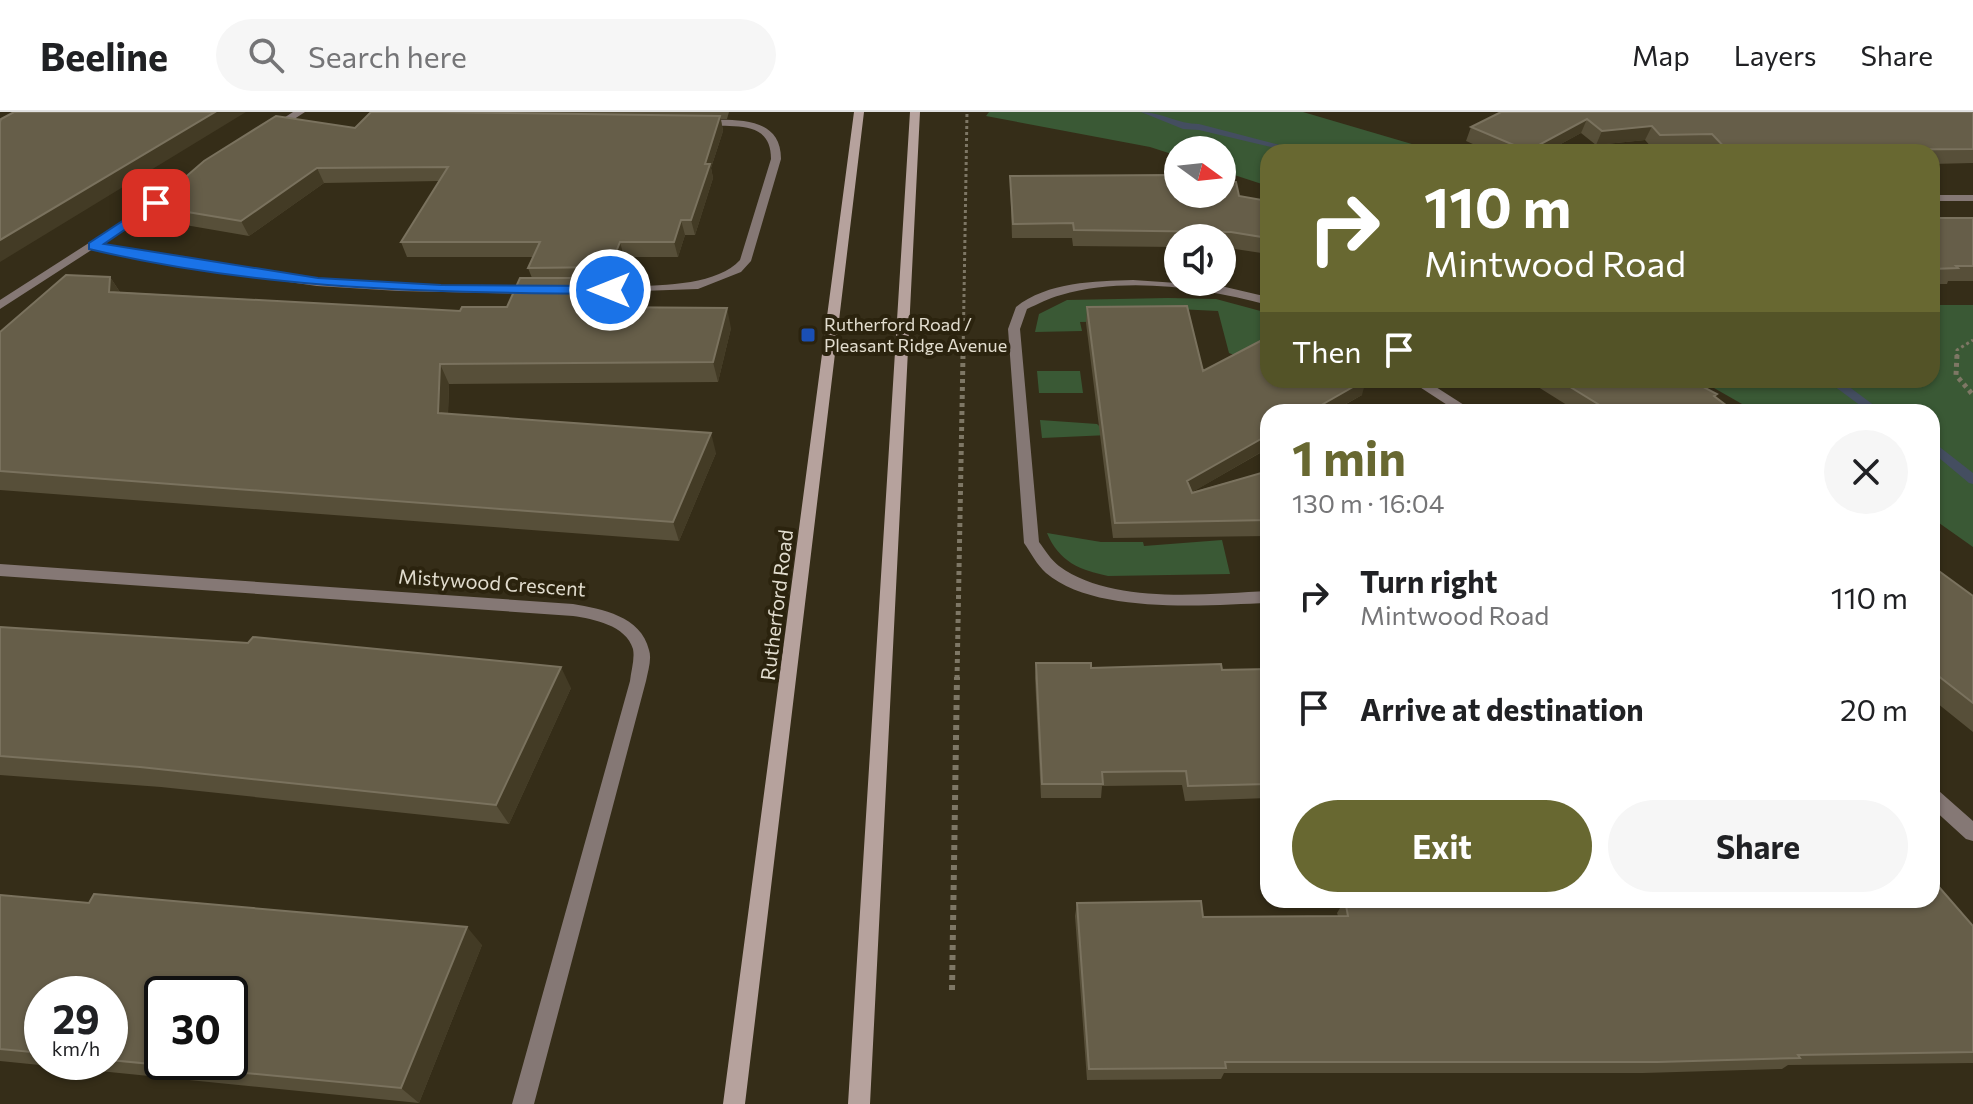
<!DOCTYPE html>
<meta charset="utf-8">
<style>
:root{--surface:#fff;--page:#f6f6f6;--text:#202124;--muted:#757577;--line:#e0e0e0;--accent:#686831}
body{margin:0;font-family:Commissioner,sans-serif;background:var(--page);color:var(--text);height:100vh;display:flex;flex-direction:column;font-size:30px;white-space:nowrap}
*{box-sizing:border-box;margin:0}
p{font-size:26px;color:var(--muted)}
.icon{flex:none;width:44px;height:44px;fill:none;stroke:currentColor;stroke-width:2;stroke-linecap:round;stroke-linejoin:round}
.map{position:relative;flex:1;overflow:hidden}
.sheet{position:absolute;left:1260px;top:292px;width:680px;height:504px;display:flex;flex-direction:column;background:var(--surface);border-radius:24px;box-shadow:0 2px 6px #0004}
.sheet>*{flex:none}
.guide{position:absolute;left:1260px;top:32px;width:680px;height:244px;border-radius:24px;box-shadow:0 2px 6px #0004;background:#686831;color:#fff;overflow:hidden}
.needle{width:52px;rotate:105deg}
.controls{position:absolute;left:1164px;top:24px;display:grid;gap:16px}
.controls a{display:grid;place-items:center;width:72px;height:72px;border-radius:50%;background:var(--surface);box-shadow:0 2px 6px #0004;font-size:40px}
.speed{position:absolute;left:24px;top:864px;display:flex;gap:16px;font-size:40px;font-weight:700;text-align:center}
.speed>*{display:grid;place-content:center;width:104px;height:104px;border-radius:50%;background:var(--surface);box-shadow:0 2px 6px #0004;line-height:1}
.speed small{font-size:20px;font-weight:400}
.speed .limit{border:4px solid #111;border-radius:12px;background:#fff;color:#111}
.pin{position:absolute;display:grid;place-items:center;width:68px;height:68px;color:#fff;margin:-34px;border-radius:16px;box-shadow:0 4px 12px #0006}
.me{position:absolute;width:88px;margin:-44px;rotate:270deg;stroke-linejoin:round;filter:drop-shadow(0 0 6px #0008)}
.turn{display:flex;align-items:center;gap:28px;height:168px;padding:0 32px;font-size:36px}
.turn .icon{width:104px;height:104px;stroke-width:2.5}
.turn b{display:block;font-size:56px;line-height:68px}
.then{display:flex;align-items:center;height:76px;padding:0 32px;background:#0003;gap:16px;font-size:30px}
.round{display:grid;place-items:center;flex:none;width:84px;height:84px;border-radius:42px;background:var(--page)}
.summary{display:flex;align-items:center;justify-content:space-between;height:136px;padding:0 32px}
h1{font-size:48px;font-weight:700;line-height:60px;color:var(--accent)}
.action{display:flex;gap:16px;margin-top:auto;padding:16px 32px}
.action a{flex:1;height:92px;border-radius:48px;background:var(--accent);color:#fff;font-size:32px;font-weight:700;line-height:92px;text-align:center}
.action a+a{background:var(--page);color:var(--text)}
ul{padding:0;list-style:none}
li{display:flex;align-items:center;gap:24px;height:112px;padding:0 32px}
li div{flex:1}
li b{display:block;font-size:30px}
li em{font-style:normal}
header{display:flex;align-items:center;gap:48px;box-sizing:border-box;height:112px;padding:0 40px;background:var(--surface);border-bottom:2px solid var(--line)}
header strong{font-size:38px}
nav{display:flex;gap:44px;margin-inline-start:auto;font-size:28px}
.search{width:560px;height:72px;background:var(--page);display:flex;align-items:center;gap:20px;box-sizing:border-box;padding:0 28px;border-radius:44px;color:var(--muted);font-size:30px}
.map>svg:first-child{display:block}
.green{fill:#3a5935}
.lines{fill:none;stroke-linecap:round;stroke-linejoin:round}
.stream{fill:#444e60;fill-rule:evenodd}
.path-far2{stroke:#7e7765;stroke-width:3;stroke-dasharray:3 3;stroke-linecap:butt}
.path-far1{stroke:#7e7765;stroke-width:5;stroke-dasharray:4 4;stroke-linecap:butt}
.path{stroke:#7e7765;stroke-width:6;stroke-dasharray:5 5;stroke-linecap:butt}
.minor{fill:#857875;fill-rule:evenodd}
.secondary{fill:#b6a29d;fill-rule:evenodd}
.wall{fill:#574f39;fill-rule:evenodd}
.shaded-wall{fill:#433b25}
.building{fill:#665e49;stroke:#7a725e;stroke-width:2;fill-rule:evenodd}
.route{fill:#1a73e8;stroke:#114b97;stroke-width:2}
.transit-dot{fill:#1a4fb4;stroke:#2b230e;stroke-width:3}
.labels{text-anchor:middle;stroke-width:8;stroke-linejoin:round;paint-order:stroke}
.far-poi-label{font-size:18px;fill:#e2ddcf;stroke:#2b230e;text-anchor:start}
.street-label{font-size:20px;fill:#e2ddcf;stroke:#2b230e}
</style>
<header>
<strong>Beeline</strong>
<div class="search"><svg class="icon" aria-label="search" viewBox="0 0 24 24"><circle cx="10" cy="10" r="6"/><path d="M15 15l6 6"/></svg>Search here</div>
<nav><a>Map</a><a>Layers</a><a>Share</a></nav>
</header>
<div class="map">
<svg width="1973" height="992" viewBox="0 0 1973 992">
<rect width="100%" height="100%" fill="#352d18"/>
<path class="green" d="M989,0H1303L1439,40H1268V74L1222,59V38H1178V44L1150,35L986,4Z
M1168,186L1216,187L1268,201V239L1244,247L1229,241L1218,199L1177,197L1179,208L1080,210L1082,219L1035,220L1039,202L1067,188Z
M1932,193H1973V435L1932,406V300H1756L1700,268H1932Z
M1037,259H1080L1083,281H1039Z
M1040,308L1097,312L1109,323L1042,326Z
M1047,421L1101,430H1143L1144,434L1222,428L1230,462L1108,464C1080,458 1059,450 1047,421Z"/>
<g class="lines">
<path class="stream" d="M1141,0C1161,0 1178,12 1199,12L1307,40H1292L1199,18L1183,17Z
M1826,268H1840L1883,300H1869Z
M1932,329L1973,361V372L1969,371L1932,340Z"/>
<path class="path-far2" d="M963,245L967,0
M1957,245V238L1973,228"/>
<path class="path-far1" d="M1957,243L1956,263L1973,283
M957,567L963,243"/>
<path class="path" d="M952,878L957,565"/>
<path class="minor" d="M293,0H305L276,19H270V15Z
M701,8C734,8 781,3 781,47L751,149L741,160L698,177L584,181L582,178L588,174C629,173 711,180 740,148L771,47C771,4 727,17 698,13V9Z
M173,77L178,80L177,82L101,132C181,148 261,162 342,169C407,174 472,174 537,174L543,178L537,182L399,179L317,174L205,158L93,137L0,197V188Z
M1932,83H1973V89H1932Z
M1133,168L1221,174L1268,185V193C1204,176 1127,164 1061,183C1049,186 1038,192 1027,197L1020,217L1039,430C1045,438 1051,448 1059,454C1112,493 1206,482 1268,479V491C1207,493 1095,503 1046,461C1037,453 1031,441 1024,431L1008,217L1016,195C1047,170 1095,169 1133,168Z
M1409,268H1425L1475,300H1458Z
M0,452L573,492C602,497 641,504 649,538C652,547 648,559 646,569L534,992H512L630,569C631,559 635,547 633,537C626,513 593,507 573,504L0,464Z
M1932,677L1939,679L1973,709V729L1966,727L1932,696Z"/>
<path class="secondary" d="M854,0H864L745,992H723Z
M910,0H920L870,992H848Z"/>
</g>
<path class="wall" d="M371,0H729L727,7H721L723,19L711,56L713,66L695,123H685L678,145H624L615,171H605L609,185L605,196L731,216L718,270L449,272L448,302L716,341L679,429L0,378V220L110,165L120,180L460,199L507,195L532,166L528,156L533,145H407L401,130L439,69L324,71L249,124L162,109L152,94L355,16Z
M1501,0H1973V51L1932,52V40H1708L1705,37H1653L1645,28L1596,33L1581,21L1546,40H1491L1466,29L1471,15Z
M1010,64L1173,68L1239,84L1268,89V142L1222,135V126H1178V135L1073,134L1072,126H1012Z
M1932,106H1973V169H1948L1947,172H1932Z
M1087,195L1203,259L1362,283L1192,380L1268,359V424L1113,426L1086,211Z
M1527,268H1690L1717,282L1715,285L1735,300H1578Z
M1932,454L1973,484V620L1932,587Z
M0,515L571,576L509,712L161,675L0,663Z
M1036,551L1091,556L1268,557V686L1185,689L1182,673L1102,674L1101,686H1041L1035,566Z
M0,783L482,833L419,991L0,949ZM42,882H110V950H42Z
M1345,788L1973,814V951L1788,953L1782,957L1643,961H1224L1221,967L1087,968L1075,804L1077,791L1203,805L1338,804L1337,801Z"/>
<path class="shaded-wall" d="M215,0H246L0,150V128Z
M720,4L723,19L711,56L713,66L695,123L691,108L705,52Z
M1587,7L1581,21L1546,40H1527Z
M1652,14L1645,28L1596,33L1602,19Z
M317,56L324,71L249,124L241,109Z
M681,108L685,123L678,145L674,130Z
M620,130L624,145L615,171L610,155Z
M110,165L123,185L109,180Z
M604,166L609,185L598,215L592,195Z
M727,196L731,216L718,270L713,250Z
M440,252L449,272L447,321L438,301Z
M1365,268H1366L1362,283L1331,300H1309Z
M711,321L716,341L679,429L673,410Z
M1268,323V336L1184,385L1187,369Z
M561,555L571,576L509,712L496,693Z
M467,815L482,833L419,991L401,976Z"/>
<path class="building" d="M14,0H215L0,128V10L1,7Z
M371,0H435L720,4L705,52H710L691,108H681L674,130H620L610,155L528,156L540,130H401L448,55L317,56L241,109L152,94L204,49L276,4L355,16Z
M1501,0H1973V37L1829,38L1831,40H1729L1712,22L1660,23L1652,14L1602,19L1587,7L1528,39L1471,15Z
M1171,63L1173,68H1178V82H1222V69L1236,70L1239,84L1268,89V126L1231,120L1074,118L1073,111L1013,112L1010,64Z
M1932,106H1973V154H1956L1958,156L1932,157Z
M66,163L110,165L109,180L460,199L462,195H507L520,166H604L592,195L727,196L713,250L440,252L438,301L711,321L673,410L0,359V220Z
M1187,194L1203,259L1268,225V268H1365L1309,300H1268V323L1187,369L1192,381L1268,359V408L1115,411L1087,195Z
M1559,268H1690L1717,282L1714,284L1735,300H1611Z
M1932,454L1973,484V591L1932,559Z
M0,515L248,531L253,525L561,555L496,693L140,655L0,644Z
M1036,551H1091V556L1221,552L1222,558L1268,557V672L1188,674L1186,659L1102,660L1103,672H1042Z
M1932,767L1973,814V940L1798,943L1800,946L1658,950H1225L1226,956L1089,957L1077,791L1201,789L1203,805L1348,804L1345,788H1932Z
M94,782L467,815L401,976L110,948V882H42V941L0,937V783L89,791ZM162,882H230V950H162Z"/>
<path class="route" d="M156,87L162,91L161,93L104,132L318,166L441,173L610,174L617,178L610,182C435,181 260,178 89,137V131Z"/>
<rect class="transit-dot" x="800" y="215" width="16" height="16" rx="4"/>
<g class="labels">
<g class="far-poi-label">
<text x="824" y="219">Rutherford Road /<tspan x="824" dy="21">Pleasant Ridge Avenue</tspan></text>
</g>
<g class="street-label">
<text transform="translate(492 471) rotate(4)" y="7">Mistywood Crescent</text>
<text transform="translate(777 493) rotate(-83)" y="7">Rutherford Road</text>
</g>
</g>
</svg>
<div class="controls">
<a><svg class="needle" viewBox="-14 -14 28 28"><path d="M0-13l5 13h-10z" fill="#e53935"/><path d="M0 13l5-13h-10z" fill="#757577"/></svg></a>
<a><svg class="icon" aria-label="sound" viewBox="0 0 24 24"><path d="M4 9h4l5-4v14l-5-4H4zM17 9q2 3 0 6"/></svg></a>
</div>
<div class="speed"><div>29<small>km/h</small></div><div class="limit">30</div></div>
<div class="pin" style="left:156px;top:91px;background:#d93025"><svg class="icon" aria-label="arrive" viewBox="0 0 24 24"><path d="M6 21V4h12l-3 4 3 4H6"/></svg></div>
<svg class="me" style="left:610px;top:178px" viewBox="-20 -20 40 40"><circle r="17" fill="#1a73e8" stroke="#fff" stroke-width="3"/><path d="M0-11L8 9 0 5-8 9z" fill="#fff"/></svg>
<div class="guide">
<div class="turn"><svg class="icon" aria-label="right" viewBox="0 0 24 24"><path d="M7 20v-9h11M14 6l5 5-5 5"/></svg><div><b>110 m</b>Mintwood Road</div></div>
<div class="then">Then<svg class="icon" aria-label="arrive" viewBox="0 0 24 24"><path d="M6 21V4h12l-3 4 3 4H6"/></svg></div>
</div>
<section class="sheet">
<div class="summary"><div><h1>1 min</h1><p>130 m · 16:04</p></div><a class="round"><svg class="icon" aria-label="close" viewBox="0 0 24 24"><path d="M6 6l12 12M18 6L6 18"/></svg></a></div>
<ul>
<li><svg class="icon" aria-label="right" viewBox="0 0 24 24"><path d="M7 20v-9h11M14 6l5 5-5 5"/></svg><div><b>Turn right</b><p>Mintwood Road</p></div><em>110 m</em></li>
<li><svg class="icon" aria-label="arrive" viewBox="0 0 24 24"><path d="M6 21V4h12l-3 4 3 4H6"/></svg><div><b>Arrive at destination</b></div><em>20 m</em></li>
</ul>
<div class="action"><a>Exit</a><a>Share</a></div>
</section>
</div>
